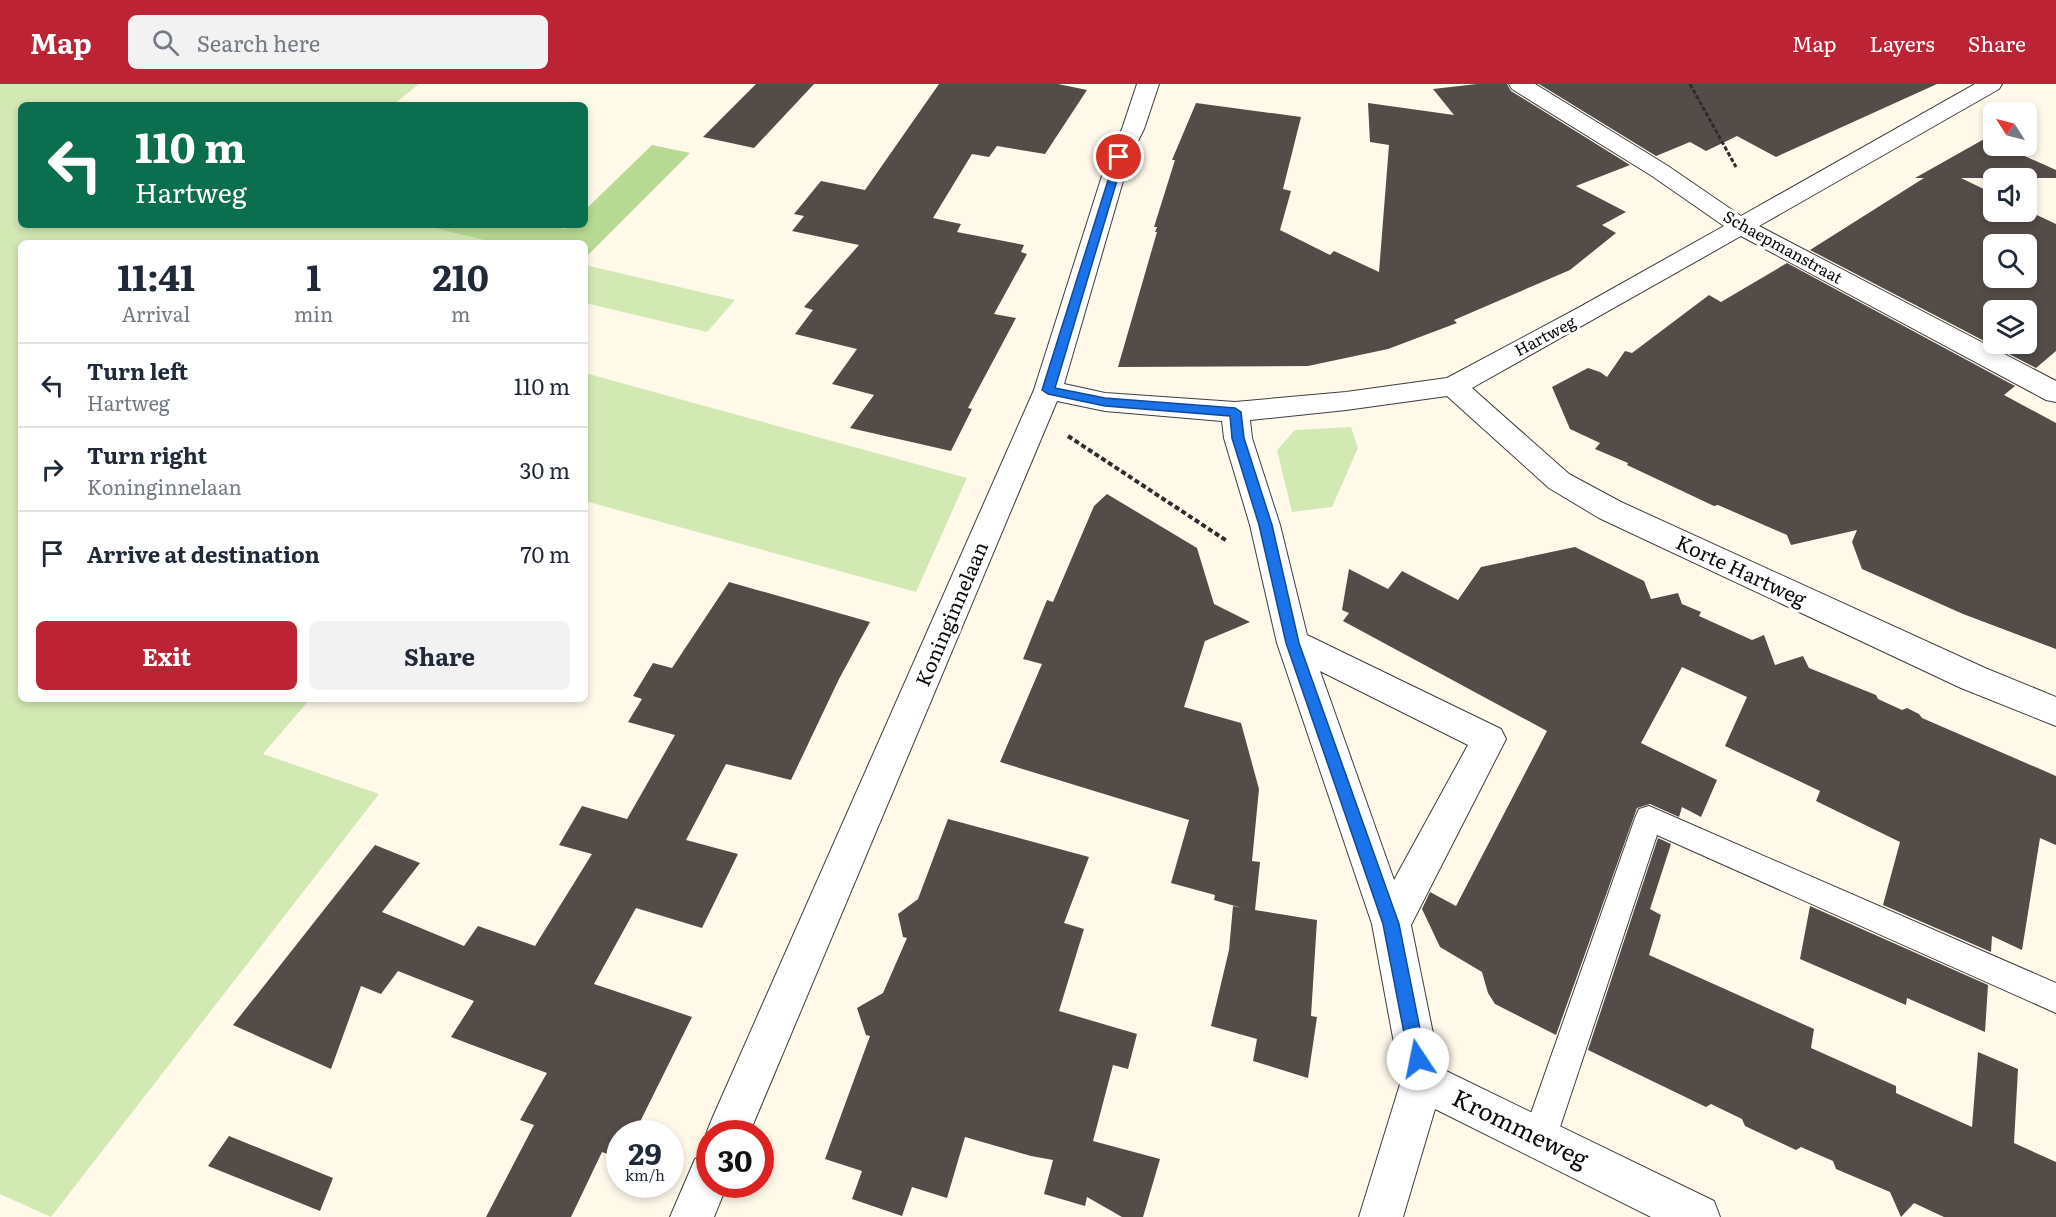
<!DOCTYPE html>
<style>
:root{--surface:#fff;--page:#f2f2f3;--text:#1f2937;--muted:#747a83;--line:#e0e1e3;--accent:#bc2335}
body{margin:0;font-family:Literata,serif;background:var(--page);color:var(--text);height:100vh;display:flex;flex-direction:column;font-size:22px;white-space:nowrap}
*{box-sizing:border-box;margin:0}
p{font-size:20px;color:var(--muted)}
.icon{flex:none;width:33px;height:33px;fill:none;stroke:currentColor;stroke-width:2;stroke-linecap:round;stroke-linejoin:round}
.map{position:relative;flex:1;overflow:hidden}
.sheet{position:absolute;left:18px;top:156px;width:570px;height:462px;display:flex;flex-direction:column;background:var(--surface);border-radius:9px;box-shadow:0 3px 9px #0003}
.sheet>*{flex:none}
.guide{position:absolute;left:18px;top:18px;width:570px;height:126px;border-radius:9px;box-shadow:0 3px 9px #0003;background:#0b6e4f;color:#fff;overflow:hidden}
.needle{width:39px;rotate:306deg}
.tools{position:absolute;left:1983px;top:18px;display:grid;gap:12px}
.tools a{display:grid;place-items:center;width:54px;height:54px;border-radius:9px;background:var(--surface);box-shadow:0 3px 9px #0003;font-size:30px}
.speed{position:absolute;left:606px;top:1036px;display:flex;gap:12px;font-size:30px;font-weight:700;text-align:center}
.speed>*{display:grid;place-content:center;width:78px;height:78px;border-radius:50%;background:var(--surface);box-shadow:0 3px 9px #0003;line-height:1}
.speed small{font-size:15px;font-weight:400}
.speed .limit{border:9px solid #d22;background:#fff;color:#111}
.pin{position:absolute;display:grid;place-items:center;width:51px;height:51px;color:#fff;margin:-26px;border:3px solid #fff;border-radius:50%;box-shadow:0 2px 6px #0007}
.me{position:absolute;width:66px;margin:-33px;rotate:349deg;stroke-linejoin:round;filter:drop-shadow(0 0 4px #0008)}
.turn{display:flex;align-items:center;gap:21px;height:126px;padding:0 18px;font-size:27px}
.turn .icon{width:78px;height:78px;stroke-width:2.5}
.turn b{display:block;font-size:42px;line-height:51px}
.eta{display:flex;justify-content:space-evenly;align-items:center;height:102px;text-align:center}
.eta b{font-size:36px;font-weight:700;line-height:42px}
.primary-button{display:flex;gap:12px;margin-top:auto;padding:12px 18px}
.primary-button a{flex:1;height:69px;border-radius:9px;background:var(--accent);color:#fff;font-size:24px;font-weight:700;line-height:69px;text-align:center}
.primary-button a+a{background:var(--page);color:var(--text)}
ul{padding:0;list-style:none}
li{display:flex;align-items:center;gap:18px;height:84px;padding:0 18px;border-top:2px solid var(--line)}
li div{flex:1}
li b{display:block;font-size:22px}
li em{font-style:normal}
header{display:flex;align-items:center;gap:36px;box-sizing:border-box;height:84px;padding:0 30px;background:var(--accent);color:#fff}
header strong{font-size:28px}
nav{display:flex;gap:33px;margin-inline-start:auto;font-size:21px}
.search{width:420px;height:54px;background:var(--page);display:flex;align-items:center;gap:15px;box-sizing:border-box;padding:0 21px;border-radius:9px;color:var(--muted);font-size:22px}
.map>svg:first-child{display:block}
.green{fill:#d3e9b4}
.forest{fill:#b8da93}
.building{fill:#544c48;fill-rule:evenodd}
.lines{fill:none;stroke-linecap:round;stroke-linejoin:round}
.service-casing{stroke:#3e3e3e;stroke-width:2}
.minor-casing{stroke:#3e3e3e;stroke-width:2}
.path-far1{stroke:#2d2d2d;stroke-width:3;stroke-dasharray:4.5 2;stroke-linecap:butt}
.path{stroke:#2d2d2d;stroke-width:4;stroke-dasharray:5 3;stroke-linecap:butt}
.service{fill:#fff;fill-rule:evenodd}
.minor{fill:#fff;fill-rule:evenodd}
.route{fill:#1a73e8;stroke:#114b97;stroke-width:1.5}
.labels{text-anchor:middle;stroke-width:6;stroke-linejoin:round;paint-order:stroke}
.far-street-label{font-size:16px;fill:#0b0b0b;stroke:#fff}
.street-label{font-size:20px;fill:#0b0b0b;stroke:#fff}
.near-street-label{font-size:24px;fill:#0b0b0b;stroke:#fff}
</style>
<header>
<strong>Map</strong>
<div class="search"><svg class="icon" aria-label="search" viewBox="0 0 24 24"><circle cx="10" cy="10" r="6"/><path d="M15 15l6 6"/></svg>Search here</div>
<nav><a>Map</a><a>Layers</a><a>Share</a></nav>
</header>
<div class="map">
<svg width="2056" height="1133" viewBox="0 0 2056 1133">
<rect width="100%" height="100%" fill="#fff9ea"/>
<path class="green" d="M0,0H419L393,21H21V141H422L495,159H21V615H310L263,670L379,710L51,1133L0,1110Z
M585,181L735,216L707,248L585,219Z
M585,289L967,394L916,508L585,417Z
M1351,343L1358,364L1332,423L1292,428L1277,366L1295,346Z"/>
<path class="forest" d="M652,61L690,69L585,174V159H495L422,141H548L565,145L569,141H585V126Z"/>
<path class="building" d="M756,0H814L754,64L703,53Z
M939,0H1058L1087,6L1045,70L997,62L989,73L972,70L933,134L961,140L957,148L1024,161L1021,168L1027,170L994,230L1016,234L968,324L972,325L951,367L850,344L874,311L832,300L857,265L795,250L813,226L804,223L859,161L792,147L804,132L794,130L821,97L865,106Z
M1477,0H1507L1511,7L1630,81L1576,102L1626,128L1602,141L1616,149L1570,186L1454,236L1457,239L1388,265L1308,282L1118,283L1157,148H1155L1157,143H1154L1175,76H1172L1196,19L1301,33L1283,105L1291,107L1280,146L1330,171L1334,167L1379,188L1389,61L1370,58L1368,19L1454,31L1433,5Z
M1539,0H1937L1776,73L1737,52L1706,67L1690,58L1656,72Z
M1986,54L1994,58V62H2002L2056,86V94H1961L1994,110V128H2026V126L2056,140V267L2036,284L1810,166L1924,94H1915ZM1994,160H2026V194H1994ZM1994,226H2026V260H1994Z
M1787,179L2015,302L2004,311L2056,339V565L1963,530L1862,485L1852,458L1857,446L1791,461L1787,451L1718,421L1714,422L1627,381L1628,379L1595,365L1600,359L1570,345L1552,303L1588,284L1600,288L1607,293L1625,267L1632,269L1709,211L1721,218Z
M1107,410L1197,464L1214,520L1250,538L1205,557L1184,623L1241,639L1259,705L1252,777L1260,778L1255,826L1317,836L1311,932L1317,933L1308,994L1253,977L1257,955L1211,942L1229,866L1233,822L1242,824L1214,816L1215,811L1171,799L1189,736L1000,678L1042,580L1023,575L1047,516L1053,518L1094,422Z
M1575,463L1644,497L1651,515L1678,509L1682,520L1701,528L1699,532L1752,556L1764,551L1775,581L1803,572L1809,584L1876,611L1878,615L1902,626L1907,624L1919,630L1922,634L2056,692V761L2040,754L2022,866L1992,852L1991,868L1883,821L1900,758L1816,717L1820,707L1725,662L1747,613L1682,583L1641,659L1717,696L1701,733L1682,723L1679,733L1650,720L1637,724L1556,951L1495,920L1488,909L1482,888L1440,863L1422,825L1430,808L1456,822L1547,647L1343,537L1349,529L1342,526L1349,485L1388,505L1402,487L1458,516L1481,483Z
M729,498L870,538L839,595L791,696L726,680L686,756L738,770L702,844L636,824L594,900L692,933L634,1050H620V1075L602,1068L571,1133H486L534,1041L520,1036L547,989L451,953L474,917L398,887L381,910L361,902L331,985L233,941L375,761L420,779L382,828L464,862L478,842L535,862L592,770L559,761L582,722L627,735L675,651L628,638L642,615L633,612L653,579L672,584Z
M948,735L1089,773L1064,839L1084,845L1059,927L1137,950L1128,985L1113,981L1093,1057L1160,1075L1143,1133H1122L1087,1113L1085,1122L1044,1110L1053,1076L1031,1072L965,1053L947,1114L912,1103L902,1132L852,1115L862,1087L825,1075L870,952L866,951L857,924L883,909L907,854L903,853L898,830L918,815Z
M1658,754L1671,760L1650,825L1661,831L1649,871L1814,945L1811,964L1896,1002V1009L1972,1043L1978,968L2018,985L2014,1059L2056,1078V1133H1944L1914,1119L1901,1133L1890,1108L1836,1085L1833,1077L1801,1063L1796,1066L1745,1042L1742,1035L1711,1020L1706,1023L1588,966Z
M1810,822L1988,901L1985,948L1907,914L1906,921L1800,875Z
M229,1052L333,1094L320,1127L208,1082Z"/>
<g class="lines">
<g class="service-casing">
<path id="service" d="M1649,722L2056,899V929L1657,751L1556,1055L1551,1067L1539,1072L1527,1067L1522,1055L1635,734L1639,725Z"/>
</g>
<g class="minor-casing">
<path id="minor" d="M1137,0H1159L1144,45L1130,73L1064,300L1105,309L1235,318L1346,308L1447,294L1578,224L1724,142L1652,92L1512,5L1509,0H1535L1668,82L1741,132L1975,0H2002L1999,5L1759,142L2056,297V318L2046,316L1741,152L1472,304L1569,390L1621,418L1985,584L2056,613V642L1961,604L1599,434L1549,404L1447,312L1346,326L1250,336L1252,354L1280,441L1307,551L1501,645L1506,655L1411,841L1440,984L1714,1117L1720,1133H1651L1435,1025L1403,1133H1359L1401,997L1372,840L1277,559L1250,441L1224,354L1222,337L1105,327L1057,317L749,1050H710V1059L706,1050L712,1035L1034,306L1108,73L1122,45ZM1320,587L1468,661L1394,796Z
M710,1068V1101H727L714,1133H670L695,1075Z"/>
</g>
<path class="path-far1" d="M1690,0L1736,83"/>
<path class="path" d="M1068,352L1227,457"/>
<use href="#service" class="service"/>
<use href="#minor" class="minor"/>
</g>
<path class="route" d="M1116,71L1124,73L1055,304L1105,314L1235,324L1241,328L1244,354L1272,441L1299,559L1399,840L1426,975L1424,981L1418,983L1412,981L1409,975L1383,840L1286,559L1259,441L1232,354L1230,332L1105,322L1048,310L1042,306Z"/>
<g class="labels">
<g class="far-street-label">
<text transform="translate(1783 163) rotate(29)" y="6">Schaepmanstraat</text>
<text transform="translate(1545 252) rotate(-28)" y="6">Hartweg</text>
</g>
<g class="street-label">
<text transform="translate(1741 487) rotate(25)" y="7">Korte Hartweg</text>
<text transform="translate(952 530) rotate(-67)" y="7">Koninginnelaan</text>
</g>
<g class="near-street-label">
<text transform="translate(1520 1045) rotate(26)" y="8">Krommeweg</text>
</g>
</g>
</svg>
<div class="tools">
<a><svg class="needle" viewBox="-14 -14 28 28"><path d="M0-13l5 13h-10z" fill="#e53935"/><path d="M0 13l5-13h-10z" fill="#747a83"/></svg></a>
<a><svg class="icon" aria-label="sound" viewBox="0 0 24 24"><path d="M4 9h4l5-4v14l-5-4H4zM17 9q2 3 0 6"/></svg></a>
<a><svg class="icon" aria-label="search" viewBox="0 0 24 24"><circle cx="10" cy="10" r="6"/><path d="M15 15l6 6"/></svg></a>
<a><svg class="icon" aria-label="layers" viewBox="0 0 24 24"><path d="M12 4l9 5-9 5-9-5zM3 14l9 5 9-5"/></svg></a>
</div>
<div class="speed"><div>29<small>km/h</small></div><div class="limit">30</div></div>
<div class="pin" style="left:1119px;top:73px;background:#d93025"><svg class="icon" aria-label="arrive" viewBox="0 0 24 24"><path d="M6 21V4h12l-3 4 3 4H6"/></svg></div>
<svg class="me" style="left:1418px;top:975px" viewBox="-20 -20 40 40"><circle r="19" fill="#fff"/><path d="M0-13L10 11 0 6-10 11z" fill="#1a73e8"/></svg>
<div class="guide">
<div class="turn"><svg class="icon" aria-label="left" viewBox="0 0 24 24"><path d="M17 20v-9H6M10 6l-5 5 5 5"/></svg><div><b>110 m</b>Hartweg</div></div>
</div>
<section class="sheet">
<div class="eta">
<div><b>11:41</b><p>Arrival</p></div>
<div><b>1</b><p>min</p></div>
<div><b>210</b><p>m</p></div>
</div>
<ul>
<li><svg class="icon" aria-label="left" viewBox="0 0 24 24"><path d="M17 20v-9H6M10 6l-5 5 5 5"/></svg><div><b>Turn left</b><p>Hartweg</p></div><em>110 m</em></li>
<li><svg class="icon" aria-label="right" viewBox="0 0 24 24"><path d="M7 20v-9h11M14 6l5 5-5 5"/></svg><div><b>Turn right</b><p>Koninginnelaan</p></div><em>30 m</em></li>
<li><svg class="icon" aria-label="arrive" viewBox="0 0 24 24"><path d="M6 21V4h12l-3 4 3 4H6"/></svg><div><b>Arrive at destination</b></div><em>70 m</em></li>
</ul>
<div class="primary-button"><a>Exit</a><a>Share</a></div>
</section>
</div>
